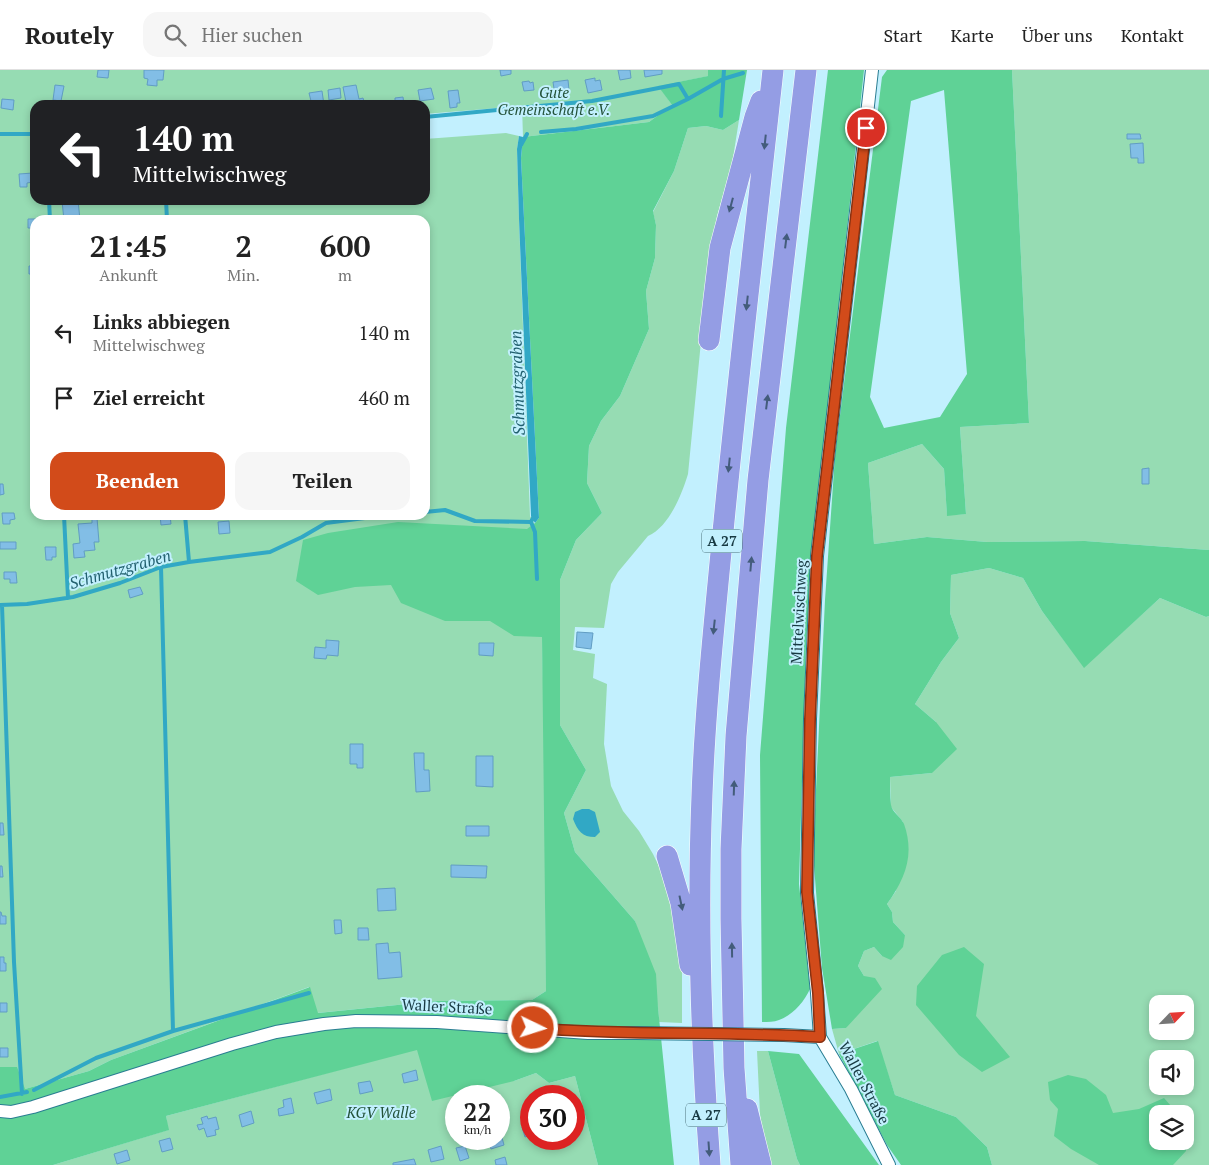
<!DOCTYPE html>
<html lang="de">
<meta charset="utf-8">
<style>
:root{--surface:#fff;--page:#f6f6f6;--text:#222;--muted:#767676;--line:#e0e0e0;--accent:#d24b1a}
body{margin:0;font-family:"PT Serif",serif;background:var(--page);color:var(--text);height:100vh;display:flex;flex-direction:column;font-size:19px;white-space:nowrap}
*{box-sizing:border-box;margin:0}
p{font-size:16px;color:var(--muted)}
.icon{flex:none;width:28px;height:28px;fill:none;stroke:currentColor;stroke-width:2;stroke-linecap:round;stroke-linejoin:round}
.map{position:relative;flex:1;overflow:hidden}
.side{position:absolute;left:30px;top:145px;width:400px;height:305px;display:flex;flex-direction:column;background:var(--surface);border-radius:15px;box-shadow:0 2px 8px #0003}
.side>*{flex:none}
.banner{position:absolute;left:30px;top:30px;width:400px;height:105px;border-radius:15px;box-shadow:0 2px 8px #0003;background:#202124;color:#fff;overflow:hidden}
.needle{width:32px;rotate:65deg}
.controls{position:absolute;left:1149px;top:925px;display:grid;gap:10px}
.controls a{display:grid;place-items:center;width:45px;height:45px;border-radius:10px;background:var(--surface);box-shadow:0 2px 8px #0003;font-size:25px}
.speed{position:absolute;left:445px;top:1015px;display:flex;gap:10px;font-size:25px;font-weight:700;text-align:center}
.speed>*{display:grid;place-content:center;width:65px;height:65px;border-radius:50%;background:var(--surface);box-shadow:0 2px 8px #0003;line-height:1}
.speed small{font-size:12px;font-weight:400}
.speed .limit{border:8px solid #d22;background:#fff;color:#111}
.pin{position:absolute;display:grid;place-items:center;width:42px;height:42px;color:#fff;margin:-21px;border:2px solid #fff;border-radius:50%;box-shadow:0 1px 5px #0007}
.me{position:absolute;width:55px;margin:-28px;rotate:94deg;stroke-linejoin:round;filter:drop-shadow(0 0 4px #0008)}
.turn{display:flex;align-items:center;gap:18px;height:105px;padding:0 20px;font-size:22px}
.turn .icon{width:65px;height:65px;stroke-width:2.5}
.turn b{display:block;font-size:35px;line-height:42px}
.eta{display:flex;justify-content:space-evenly;align-items:center;height:85px;text-align:center}
.eta b{font-size:30px;font-weight:800;line-height:35px}
.action{display:flex;gap:10px;margin-top:auto;padding:10px 20px}
.action a{flex:1;height:58px;border-radius:15px;background:var(--accent);color:#fff;font-size:20px;font-weight:800;line-height:58px;text-align:center}
.action a+a{background:var(--page);color:var(--text)}
ul{padding:0;list-style:none}
li{display:flex;align-items:center;gap:15px;height:65px;padding:0 20px}
li div{flex:1}
li b{display:block;font-size:19px}
li em{font-style:normal}
header{display:flex;align-items:center;gap:30px;box-sizing:border-box;height:70px;padding:0 25px;background:var(--surface);border-bottom:1px solid var(--line)}
header strong{font-size:24px}
nav{display:flex;gap:28px;margin-inline-start:auto;font-size:18px}
.search{width:350px;height:45px;background:var(--page);display:flex;align-items:center;gap:12px;box-sizing:border-box;padding:0 18px;border-radius:15px;color:var(--muted);font-size:19px}
.map>svg:first-child{display:block}
.green{fill:#96dcb3;fill-rule:evenodd}
.forest{fill:#5fd296;fill-rule:evenodd}
.water{fill:#31a8c5}
.lines{fill:none;stroke-linecap:round;stroke-linejoin:round}
.stream{stroke:#31a8c5;stroke-width:4}
.building{fill:#82bee6;stroke:#619dc3}
.minor-casing{stroke:#297d92;stroke-width:14}
.motorway-casing{stroke:#fff;stroke-width:22}
.minor{stroke:#fff;stroke-width:12}
.motorway{stroke:#949de4;stroke-width:21}
.minor-bridge-casing{stroke:#297d92;stroke-width:14;stroke-linecap:butt}
.minor-bridge{stroke:#fff;stroke-width:12}
.oneway{fill:#435c7b}
.route-casing{stroke:#883111;stroke-width:12}
.route{stroke:#d24b1a;stroke-width:9}
.labels{text-anchor:middle;stroke-width:4;stroke-linejoin:round;paint-order:stroke}
.shield{fill:#c2f0fe;stroke:#4a707a;stroke-width:1}
.shield-label{font-size:14px;font-weight:bold;fill:#173942}
.park-label{font-size:15px;font-style:italic;fill:#235239;stroke:#c2f0fe}
.street-label{font-size:15px;fill:#173942;stroke:#c2f0fe}
.water-label{font-size:16px;font-style:italic;fill:#22606f;stroke:#c2f0fe}
</style>
<header>
<strong>Routely</strong>
<div class="search"><svg class="icon" aria-label="search" viewBox="0 0 24 24"><circle cx="10" cy="10" r="6"/><path d="M15 15l6 6"/></svg>Hier suchen</div>
<nav><a>Start</a><a>Karte</a><a>Über uns</a><a>Kontakt</a></nav>
</header>
<div class="map">
<svg width="1209" height="1095" viewBox="0 0 1209 1095">
<rect width="100%" height="100%" fill="#c2f0fe"/>
<path class="green" d="M0,0H708L709,6L659,16L672,35L649,52L523,67L522,36L425,44V35H35V130H425V69L506,63L519,66L517,79L519,149L530,446L540,464L545,710L546,921L532,930L437,931L317,943L309,917L111,990L89,1001L25,1019L0,1032ZM35,150H425V445H35Z
M1012,0H1209V480L1085,471L987,472L927,467L874,474L868,393L922,374L944,399L947,445L966,444L960,357L1029,353Z
M739,50L732,94L717,146L708,200L688,404C682,424 669,457 648,466L618,502L611,514L604,558L575,557L573,580L595,584L593,608L607,614L604,674L611,716L623,741L639,761L653,784L667,813L682,895V953L659,952L658,938L635,851L575,782L564,743L586,700L560,655V510L576,470L602,443L587,413L589,376L601,351L620,326L649,259L646,221L655,188L656,155L653,142L674,101L688,58L706,56L723,60Z
M989,498L1023,508L1042,541L1084,597L1160,528L1206,547L1209,546V1095H992L987,1077L956,1047L895,1025L877,971L839,984L832,959L846,958L864,906L858,896L864,881L874,877L882,886L905,865L893,852L892,842L887,834L896,821L903,752L891,737L890,707L932,703L936,652L915,634L941,592L959,568L950,543L951,505ZM1158,934H1185V961H1158ZM1158,989H1185V1016H1158ZM1158,1044H1185V1071H1158Z
M417,979L514,1011L536,1003L549,1013L575,1006L598,1095H53L168,1060L166,1046ZM456,1026H499V1069H456ZM531,1026H574V1069H531Z
M757,981H768L797,1089L800,1095H768L760,1044Z"/>
<path class="forest" d="M708,0H747L739,50L723,60L706,56L688,58L674,101L653,141L656,155L655,188L646,221L649,259L620,326L601,351L589,376L587,413L602,443L576,470L560,510V655L586,700L564,743L575,782L635,851L656,904L658,938L674,1095H598L575,1006L549,1013L536,1003L514,1011L432,1031L417,980L166,1046L169,1060L53,1095H0V997H17L25,1019L89,1001L111,990L310,917L318,943L437,931L532,930L546,921L542,567L514,566L490,551H445L401,533L391,515L355,517L318,525L296,511L303,470L328,463L398,452L527,459L535,453L539,448L521,88L523,67L649,52L672,35L658,16L708,6Z
M828,0H864L813,477L806,574L799,814L810,919C804,932 793,945 779,950C774,952 768,952 762,952L760,685L786,358Z
M887,0H1012L1029,353L960,357L966,444L947,446L944,399L922,374L868,393L874,474L927,467L987,472L1085,471L1209,480V546L1206,547L1160,528L1084,598L1042,541L1023,508L989,498L951,505L950,543L959,568L941,592L915,634L936,652L957,679L932,703L890,707C890,716 890,726 891,735C892,742 901,747 904,754C915,785 905,809 887,834L892,842L893,852L905,865L903,877L891,890L882,886L874,877L864,881L858,896L864,906L875,908L882,919L846,958L832,959L822,898L813,783L825,530L835,386L882,7ZM944,20L967,304L940,347L884,358L870,327L911,31Z
M964,877L984,894L976,946L1010,987L982,1002L959,985L916,935L917,916L942,885Z
M878,971L895,1025L956,1047L987,1077L992,1095H901L887,1075L839,984Z
M768,981L799,984L879,1095H800L797,1089Z
M1068,1005L1086,1009L1106,1025L1113,1043L1139,1039L1164,1028L1178,1044H1158V1071H1185V1052L1186,1081L1173,1095H1099L1071,1079L1054,1066L1058,1039L1050,1030L1048,1012Z"/>
<path class="water" d="M519,66L523,67L521,88L539,448L535,453L531,446L519,149L517,79Z
M582,739H589L595,742L600,762L595,767C582,767 578,761 573,749L575,742Z"/>
<g class="lines">
<path class="stream" d="M721,46L724,0
M425,47L592,31L679,14L688,29L723,9L743,3
M541,62L576,59L653,46L688,29
M0,64H35
M521,75L527,64
M49,130L50,150
M166,130L167,150
M425,442L445,440L475,451L531,452L534,446
M64,445L68,528
M185,445L189,492
M531,452L535,462L537,509
M161,497L173,961
M0,535L27,534L73,527L120,513L161,497L189,492L270,482L302,467L326,453L388,445
M2,535L14,892L22,1024
M34,1020L96,988L173,961L309,923
M0,1027L27,1022"/>
</g>
<path class="building" d="M98,0H109L108,8L97,7Z
M144,0H164L163,10H157V16L147,15L148,9L144,8Z
M500,0H511V4L501,6Z
M618,0H630L631,8L620,10Z
M644,0H662V4L645,7Z
M595,8V11L600,10L602,20L588,23L585,10Z
M568,10L569,20L563,21V23L555,25L553,12Z
M529,11L530,13L533,12L534,20L524,21L522,12Z
M55,15L64,16L61,31L53,30Z
M356,15L359,29L363,28L365,35H353L352,31L346,32L343,17Z
M340,18L341,28L329,30L328,20Z
M431,18L434,29L420,31L418,20Z
M458,20L460,33H457V37L450,38L448,21Z
M322,21L324,35H312L309,23Z
M403,27L404,35H395V28Z
M2,29L14,30L13,40L1,38Z
M265,31L266,35H259V32Z
M1127,64H1140L1141,69H1127Z
M1143,73L1144,93H1138V88H1131L1130,74Z
M33,103V112L27,113V117H20L19,104Z
M78,130L80,150H83H64L62,131Z
M28,149H40V150H35V158H28Z
M29,196H35V204H29Z
M33,243H35V255H33Z
M1149,398V414H1142V399Z
M0,414H3L4,424L0,425Z
M2,443H14L15,449L10,450V454H3Z
M160,445H170L171,454L161,455Z
M92,448H97L99,472H94L95,480L84,481L85,487L74,488L73,474L80,473L78,454L92,453Z
M229,451L230,463L219,464L218,452Z
M0,472H16V479H0Z
M45,477H56V487H52V490H46Z
M4,502H16L17,513H10V509H4Z
M140,517L143,524L130,528L128,520Z
M577,562L593,563L591,579L576,577Z
M326,570L339,571L338,586L327,585L326,589L314,588L315,577L326,578Z
M479,573H494L493,586L479,585Z
M350,674H363V698H357V694H350Z
M414,683H424V700H429L430,721L416,722Z
M476,686H493V717L476,716Z
M0,753H3L4,765H0Z
M466,756H489V766H466Z
M451,795L487,796L486,808L451,807Z
M0,796H2L3,807H0Z
M395,818L396,840L378,841L377,819Z
M0,842H1L2,846H6V854H0Z
M334,850H341L342,863L335,864Z
M358,858H368L369,870H358Z
M388,873L389,883L400,882L402,907L378,909L376,874Z
M0,887H4V893H6V901H0Z
M0,933H7V942H0Z
M0,978H8V987H0Z
M416,1000L418,1010L404,1013L402,1004Z
M370,1011L373,1021L360,1024L358,1013Z
M330,1019L332,1030L317,1034L314,1023Z
M291,1028L294,1043L279,1046L278,1039L284,1037L283,1030Z
M251,1041L254,1053L242,1057L239,1045Z
M207,1046L208,1049L216,1047L219,1059L215,1060L216,1065L207,1067L204,1058L199,1060L197,1055L203,1054L201,1048Z
M575,1046L579,1057L574,1059V1047Z
M531,1055V1065L525,1067L522,1057Z
M501,1064L504,1075L491,1079L488,1069H499V1065Z
M170,1068L173,1079L162,1082L159,1071Z
M441,1076L444,1089L431,1092L428,1080Z
M465,1076L469,1088L460,1091L456,1078Z
M127,1080L130,1090L117,1094L114,1084Z
M505,1087L507,1095H496L495,1090Z
M414,1089L416,1095H393V1093Z"/>
<g class="lines">
<g class="minor-casing">
<path id="minor" d="M872,0L817,486L810,649L807,823L817,923L820,967L851,1019L889,1095
M784,965L820,967
M0,1041L11,1042L33,1037L232,974L276,962L324,954L356,951L437,952L588,963H637"/>
</g>
<g class="motorway-casing">
<path id="motorway" d="M709,270L720,178L755,47L761,31
M667,786L681,833L690,895
M747,1039L761,1095
M710,1095C701,972 697,848 702,725C705,641 714,556 722,472C737,315 756,157 773,0
M741,1095L734,998L731,849V779L736,666L758,410L806,0"/>
</g>
<use href="#minor" class="minor"/>
<use href="#motorway" class="motorway"/>
<g class="minor-bridge-casing">
<path id="minor-bridge" d="M637,963L784,965"/>
</g>
<use href="#minor-bridge" class="minor-bridge"/>
</g>
<defs><path id="oneway-solid" d="M-6-.8H1V-3.2L6.5 0L1 3.2V.8H-6Z" transform="scale(1.25)"/></defs>
<g class="oneway">
<use href="#oneway-solid" transform="translate(765 72) rotate(96)"/>
<use href="#oneway-solid" transform="translate(731 135) rotate(105)"/>
<use href="#oneway-solid" transform="translate(786 171) rotate(-83)"/>
<use href="#oneway-solid" transform="translate(747 233) rotate(96)"/>
<use href="#oneway-solid" transform="translate(767 332) rotate(-83)"/>
<use href="#oneway-solid" transform="translate(729 395) rotate(96)"/>
<use href="#oneway-solid" transform="translate(751 494) rotate(-85)"/>
<use href="#oneway-solid" transform="translate(714 557) rotate(96)"/>
<use href="#oneway-solid" transform="translate(734 718) rotate(-88)"/>
<use href="#oneway-solid" transform="translate(681 833) rotate(78)"/>
<use href="#oneway-solid" transform="translate(732 880) rotate(-91)"/>
<use href="#oneway-solid" transform="translate(709 1079) rotate(86)"/>
</g>
<g class="lines">
<g class="route-casing">
<path id="route" d="M533,958C629,966 725,961 820,967L818,923L807,822L810,649L817,486L866,58"/>
</g>
<use href="#route" class="route"/>
</g>
<g class="labels">
<g class="shield">
<rect x="702" y="459.5" width="40" height="23" rx="4"/>
<rect x="686" y="1033.5" width="40" height="23" rx="4"/>
</g>
<g class="shield-label">
<text x="722" y="476">A 27</text>
<text x="706" y="1050">A 27</text>
</g>
<g class="park-label">
<text x="554" y="28">Gute<tspan x="554" dy="17">Gemeinschaft e.V.</tspan></text>
<text x="381" y="1048">KGV Walle</text>
</g>
<g class="street-label">
<text transform="translate(799 542) rotate(-87)" y="5">Mittelwischweg</text>
<text transform="translate(447 937) rotate(3)" y="5">Waller Straße</text>
<text transform="translate(864 1013) rotate(62)" y="5">Waller Straße</text>
</g>
<g class="water-label">
<text transform="translate(517 313) rotate(-92)" y="6">Schmutzgraben</text>
<text transform="translate(120 499) rotate(-16)" y="6">Schmutzgraben</text>
</g>
</g>
</svg>
<div class="controls">
<a><svg class="needle" viewBox="-14 -14 28 28"><path d="M0-13l5 13h-10z" fill="#e53935"/><path d="M0 13l5-13h-10z" fill="#767676"/></svg></a>
<a><svg class="icon" aria-label="sound" viewBox="0 0 24 24"><path d="M4 9h4l5-4v14l-5-4H4zM17 9q2 3 0 6"/></svg></a>
<a><svg class="icon" aria-label="layers" viewBox="0 0 24 24"><path d="M12 4l9 5-9 5-9-5zM3 14l9 5 9-5"/></svg></a>
</div>
<div class="speed"><div>22<small>km/h</small></div><div class="limit">30</div></div>
<div class="pin" style="left:866px;top:58px;background:#d93025"><svg class="icon" aria-label="arrive" viewBox="0 0 24 24"><path d="M6 21V4h12l-3 4 3 4H6"/></svg></div>
<svg class="me" style="left:533px;top:958px" viewBox="-20 -20 40 40"><circle r="17" fill="#d24b1a" stroke="#fff" stroke-width="3"/><path d="M0-11L8 9 0 5-8 9z" fill="#fff"/></svg>
<div class="banner">
<div class="turn"><svg class="icon" aria-label="left" viewBox="0 0 24 24"><path d="M17 20v-9H6M10 6l-5 5 5 5"/></svg><div><b>140 m</b>Mittelwischweg</div></div>
</div>
<section class="side">
<div class="eta">
<div><b>21:45</b><p>Ankunft</p></div>
<div><b>2</b><p>Min.</p></div>
<div><b>600</b><p>m</p></div>
</div>
<ul>
<li><svg class="icon" aria-label="left" viewBox="0 0 24 24"><path d="M17 20v-9H6M10 6l-5 5 5 5"/></svg><div><b>Links abbiegen</b><p>Mittelwischweg</p></div><em>140 m</em></li>
<li><svg class="icon" aria-label="arrive" viewBox="0 0 24 24"><path d="M6 21V4h12l-3 4 3 4H6"/></svg><div><b>Ziel erreicht</b></div><em>460 m</em></li>
</ul>
<div class="action"><a>Beenden</a><a>Teilen</a></div>
</section>
</div>
